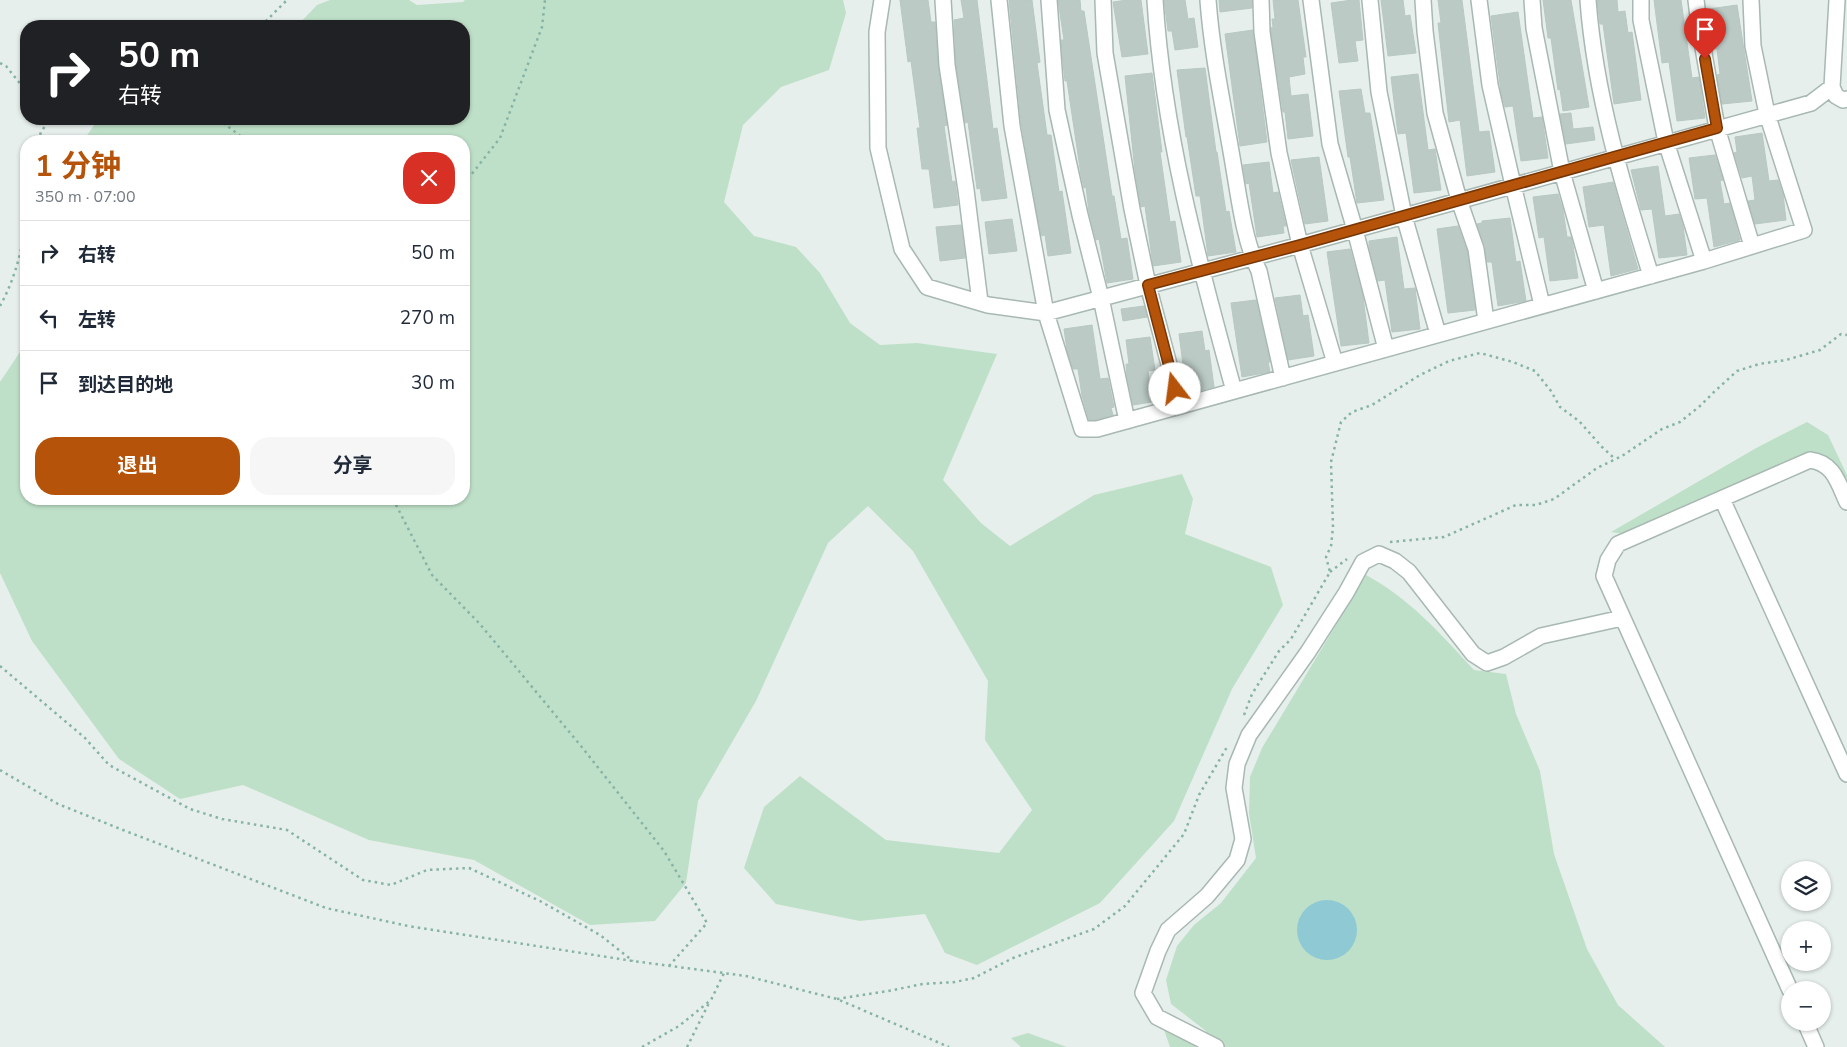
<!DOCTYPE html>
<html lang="zh">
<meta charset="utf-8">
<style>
:root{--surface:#fff;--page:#f6f6f7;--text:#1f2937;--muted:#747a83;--line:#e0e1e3;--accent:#b45309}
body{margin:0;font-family:"Nunito Sans","Noto Sans SC",sans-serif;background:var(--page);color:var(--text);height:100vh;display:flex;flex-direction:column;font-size:19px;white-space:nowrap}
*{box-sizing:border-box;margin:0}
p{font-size:16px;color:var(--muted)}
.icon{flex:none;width:28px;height:28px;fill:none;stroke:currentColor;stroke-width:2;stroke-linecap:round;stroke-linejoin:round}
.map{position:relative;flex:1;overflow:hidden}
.details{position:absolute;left:20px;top:135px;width:450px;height:370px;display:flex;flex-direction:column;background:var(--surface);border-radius:20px;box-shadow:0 1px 4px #0004}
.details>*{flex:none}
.banner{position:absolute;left:20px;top:20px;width:450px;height:105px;border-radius:20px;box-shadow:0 1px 4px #0004;background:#202124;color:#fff;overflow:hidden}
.tools{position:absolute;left:1781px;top:861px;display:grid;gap:10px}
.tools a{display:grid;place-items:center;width:50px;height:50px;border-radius:50%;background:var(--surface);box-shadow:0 1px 4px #0004;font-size:25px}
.pin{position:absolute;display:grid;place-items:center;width:42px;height:42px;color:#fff;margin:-51px -21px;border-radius:50% 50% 50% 0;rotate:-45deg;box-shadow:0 0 5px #0007}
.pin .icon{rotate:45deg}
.me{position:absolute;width:55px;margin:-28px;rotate:345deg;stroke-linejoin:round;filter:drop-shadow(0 0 4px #0008)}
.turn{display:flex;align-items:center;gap:18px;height:105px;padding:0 15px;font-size:22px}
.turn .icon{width:65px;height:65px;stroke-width:2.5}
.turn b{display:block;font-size:35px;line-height:42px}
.round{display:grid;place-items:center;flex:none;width:52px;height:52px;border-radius:20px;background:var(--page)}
.overview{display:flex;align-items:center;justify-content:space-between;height:85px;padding:0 15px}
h1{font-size:30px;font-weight:700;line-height:38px;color:var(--accent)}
.button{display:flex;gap:10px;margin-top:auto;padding:10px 15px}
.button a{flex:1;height:58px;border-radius:20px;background:var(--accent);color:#fff;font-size:20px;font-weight:700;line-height:58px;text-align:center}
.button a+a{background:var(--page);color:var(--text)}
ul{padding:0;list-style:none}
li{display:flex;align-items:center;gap:15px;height:65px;padding:0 15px;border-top:1px solid var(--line)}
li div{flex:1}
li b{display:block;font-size:19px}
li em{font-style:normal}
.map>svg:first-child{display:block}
.green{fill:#bfe0c8}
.water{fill:#8ec9d4}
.building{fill:#bbcac4;stroke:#b8c9c2}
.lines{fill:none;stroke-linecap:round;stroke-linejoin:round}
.minor-casing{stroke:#a8b8b2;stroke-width:18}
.path{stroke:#86b3a5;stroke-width:2.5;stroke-dasharray:2.5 4;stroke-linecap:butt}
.minor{stroke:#fff;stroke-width:15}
.route-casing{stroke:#753606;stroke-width:12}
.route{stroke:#b45309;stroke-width:9}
</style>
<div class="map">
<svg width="1847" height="1047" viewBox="0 0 1847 1047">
<rect width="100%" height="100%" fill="#e6efeb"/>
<path class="green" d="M330,0H409L417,5L463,2L465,0H843L846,13L829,70L781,87L743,125L724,202L754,236L796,247L820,273L850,323L880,345L917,343L997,354L943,480L981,523L1010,546L1094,495L1182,474L1193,499L1185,534L1271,567L1283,605L1232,689L1174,821L1100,903L977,965L945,953L925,914L860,921L776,904L744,868L764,807L800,776L886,840L999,853L1032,810L985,740L988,681L913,551L868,506L828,543L756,701L698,801L686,883L655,921L590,925L474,860L369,840L243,785L180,799L119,759L32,641L0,573V382L26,343V499H464V141H83L97,121L108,119H464V26H297L317,5Z
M1807,422L1828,435L1847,475V500L1828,458L1807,455L1645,537L1611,532L1758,447Z
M1366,575C1409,598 1441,634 1474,670L1506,674L1516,714L1540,771L1554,854L1587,949L1618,1005L1665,1047H1170L1164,1030L1206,1034V1031L1171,1004L1166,980L1177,946L1194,925L1221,903L1256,858L1249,813L1250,777L1262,748Z
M1028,1033L1067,1047H1068H1021L1011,1038Z"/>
<path class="water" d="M1297 930a30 30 0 1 1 60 0a30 30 0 1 1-60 0Z"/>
<path class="building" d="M900,0H928L931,22H935L938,66L947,125L944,126L952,182L955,181L958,205L934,208L929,169H922L917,128H920L911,61L908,62Z
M961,0H977L993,129L997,128L1007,198L982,201L980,188L977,189L968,122L965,123L956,64L954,20L964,18Z
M1009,0H1032L1040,62L1037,63L1047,135H1051L1059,192L1062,191L1071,253L1048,256L1045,235L1041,236L1021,122Z
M1058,0H1080L1081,11H1084L1112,196H1114L1121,239L1127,238L1133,279L1107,283L1099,239L1096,240L1089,212L1086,187L1084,188L1081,175L1067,81H1065L1063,63L1061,40H1064Z
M1127,0H1141L1148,54L1122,57L1113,2Z
M1164,0H1185L1188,19L1194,18L1198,47L1175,50L1172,31H1168Z
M1219,0H1252V8L1220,12Z
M1273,0H1298L1306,57H1303L1305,74L1289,77L1291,96L1308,94L1313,136L1288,139L1285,112H1283L1271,31V28L1273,27L1272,19H1275Z
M1352,0H1359L1363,40L1355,41L1358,61L1339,63L1331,3Z
M1381,0H1403L1405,16L1410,15L1416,53L1388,56Z
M1438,0H1462L1479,132L1489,131L1495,172L1467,176L1460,120L1449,122L1438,23H1441Z
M1543,0H1571L1589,107L1563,111L1560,89L1558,90L1551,38H1548Z
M1597,0H1617L1618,12L1625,11L1628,33L1632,32L1641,100L1614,104L1603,24H1600Z
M1654,0H1681L1692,78L1699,77L1705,118L1677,121L1669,62L1662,63Z
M1737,5L1752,101L1722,104L1717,75L1720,74L1717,49H1715L1709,9Z
M1518,12L1533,118L1542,117L1548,158L1521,161L1513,106L1505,107L1501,92L1491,16Z
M1253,30L1267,142L1240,146L1225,34Z
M1205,68L1216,152H1217L1226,212L1229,211L1236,252L1208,256L1200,196H1196L1187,137H1186L1177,70Z
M1152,73L1162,152H1160L1170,222L1175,221L1181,262L1153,266L1145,206L1141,207L1135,171L1125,76Z
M1418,74L1428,150L1435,149L1441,190L1414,193L1406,133L1398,134L1391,77Z
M1361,89L1365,113H1370L1384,200L1357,203L1350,157H1348L1339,91Z
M1571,113L1573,129L1593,127L1595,140L1566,144L1560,114Z
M1762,133L1769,181L1778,180L1783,194L1786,220L1755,224L1748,201L1755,200L1752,176L1742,178L1734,153L1737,152L1735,137Z
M1715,155L1723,180L1720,181L1724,204L1730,203L1740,240L1714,247L1707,198L1695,199L1689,158Z
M1319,157L1328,221L1305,224L1291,160Z
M1269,162L1273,193L1278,192L1286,226H1283L1284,233L1257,237L1249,183L1246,184L1243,165Z
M1658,166L1665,216L1679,214L1683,226L1687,255L1659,258L1652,209L1641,210L1631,170Z
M1613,182L1638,269L1611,276L1604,225L1589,227L1583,187Z
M1558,194L1563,210L1567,237H1571L1573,246L1578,278L1550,281L1544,237L1539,238L1533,197Z
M1510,218L1516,262L1520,261L1526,301L1498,306L1492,262H1487L1485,246L1477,224L1482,223V221Z
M1012,219L1017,251L989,254L985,222Z
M961,225L965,258L940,261L936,227Z
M1458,226L1467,251L1475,310L1448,313L1437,229Z
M1397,237L1404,289L1415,288L1420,329L1392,332L1385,280L1378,281L1369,247V241Z
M1350,249L1363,297L1369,343L1341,346L1327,252Z
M1300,295L1303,316L1308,315L1314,356L1288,360L1275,298Z
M1256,300L1270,362H1268L1270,372L1242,377L1231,303Z
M1144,306L1147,317L1123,321L1121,309Z
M1092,325L1100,379L1108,378L1114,407L1111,408L1113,415L1096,420H1089L1082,396L1078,369H1073L1067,350L1064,329Z
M1202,331L1205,351L1209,350L1214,387L1187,394L1179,334Z
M1150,337L1155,370L1148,371L1152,402L1133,405L1127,376L1126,364H1129L1126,340Z"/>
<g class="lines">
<g class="minor-casing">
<path id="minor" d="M882,0L877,32L878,148L902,249L927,287L988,305L1046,313L1300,245L1811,103L1832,87
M943,0L947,65L966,190L980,302
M999,0L1012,126L1046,313L1082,429H1097L1704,261L1804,230L1767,114L1753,46L1751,0
M1049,0L1057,110L1080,215L1101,298L1127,421
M1103,0L1105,53L1132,209L1148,285L1180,406
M1155,0C1163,133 1199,263 1234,391
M1208,0C1212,55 1224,109 1233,163C1239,197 1244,241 1259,271L1283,378
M1261,0L1262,32L1279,153L1300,245L1335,363
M1311,0L1330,144L1355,230L1386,349
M1370,0L1379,92L1404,216L1438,334
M1423,0L1425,31L1435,113L1459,200L1476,249L1486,321
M1479,0L1490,85L1513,185L1542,305
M1532,0L1534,28L1562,172L1596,291
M1588,0C1595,95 1623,186 1651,276
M1641,0V20L1666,142L1704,261
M1696,0L1699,25L1717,128L1752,246
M1837,0L1832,87L1836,96L1843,100L1847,99
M1722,499L1847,774
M1790,990L1604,576L1608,560L1618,544L1810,460C1834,463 1838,483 1847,502
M1805,1022L1816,1047
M1216,1047L1157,1017L1143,993L1158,951L1168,930L1207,896L1237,860L1243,839L1234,788L1237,764L1249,735L1308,652L1346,593L1363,562L1379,554L1395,561L1409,572L1473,654L1487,663L1504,657L1541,636L1622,618"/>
</g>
<path class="path" d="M261,26L287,0
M0,63L6,66L26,91
M218,119L247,141
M38,141L41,132L50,119
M464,184L500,138L542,27L545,0
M0,306C15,279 23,248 26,218
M393,499L432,575L479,623L581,746L664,851L707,923L669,966
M1390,542L1444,537L1516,505H1536L1554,499L1597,468L1622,456L1662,429L1680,422L1700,406L1715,391L1737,371L1759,364L1786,360L1820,350L1841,334L1847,335
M1330,572L1347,559
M0,666L85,738L109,765L190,809L222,819L287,830L363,880L391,885L427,870L469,868L540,901L600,935L633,961
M1244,715L1252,694L1279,651L1291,639L1330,572L1326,557L1331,546L1333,527L1331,462L1341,422L1352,412L1372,405L1420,375L1449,361L1480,353L1513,362L1535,371L1551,391L1560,407L1579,421L1602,447L1615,459
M0,770L58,804L123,830L326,908L408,926L633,961L746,976L837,999L949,1047
M837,999L888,991L923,984L955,982L974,978L1013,958L1094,929L1125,906L1184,834L1199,795L1227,747
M642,1047L679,1026L711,1000L724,973
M687,1047L710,1001"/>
<use href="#minor" class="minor"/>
</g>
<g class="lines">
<g class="route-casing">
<path id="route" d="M1175,389L1148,285L1300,245L1717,128L1705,59"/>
</g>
<use href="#route" class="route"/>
</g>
</svg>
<div class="tools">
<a><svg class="icon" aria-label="layers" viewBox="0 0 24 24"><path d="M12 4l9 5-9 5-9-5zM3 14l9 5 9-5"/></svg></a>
<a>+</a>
<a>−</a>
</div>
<div class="pin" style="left:1705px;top:59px;background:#d93025"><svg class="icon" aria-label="arrive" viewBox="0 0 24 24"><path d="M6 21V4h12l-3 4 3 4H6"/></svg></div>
<svg class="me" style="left:1175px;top:389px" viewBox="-20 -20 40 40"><circle r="19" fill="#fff"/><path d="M0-13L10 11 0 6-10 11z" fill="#b45309"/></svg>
<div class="banner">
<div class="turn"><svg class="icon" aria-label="right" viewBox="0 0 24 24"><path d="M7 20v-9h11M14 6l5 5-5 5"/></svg><div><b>50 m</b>右转</div></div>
</div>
<section class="details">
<div class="overview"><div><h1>1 分钟</h1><p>350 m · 07:00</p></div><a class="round" style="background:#d93025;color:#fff"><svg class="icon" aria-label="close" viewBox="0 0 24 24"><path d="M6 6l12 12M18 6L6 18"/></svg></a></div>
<ul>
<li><svg class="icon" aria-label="right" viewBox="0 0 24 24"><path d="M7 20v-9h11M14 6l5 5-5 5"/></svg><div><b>右转</b></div><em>50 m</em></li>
<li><svg class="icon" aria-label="left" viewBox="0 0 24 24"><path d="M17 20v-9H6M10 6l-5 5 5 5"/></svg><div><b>左转</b></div><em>270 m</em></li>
<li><svg class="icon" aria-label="arrive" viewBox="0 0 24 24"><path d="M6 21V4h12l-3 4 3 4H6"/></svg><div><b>到达目的地</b></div><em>30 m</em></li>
</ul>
<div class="button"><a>退出</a><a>分享</a></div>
</section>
</div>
